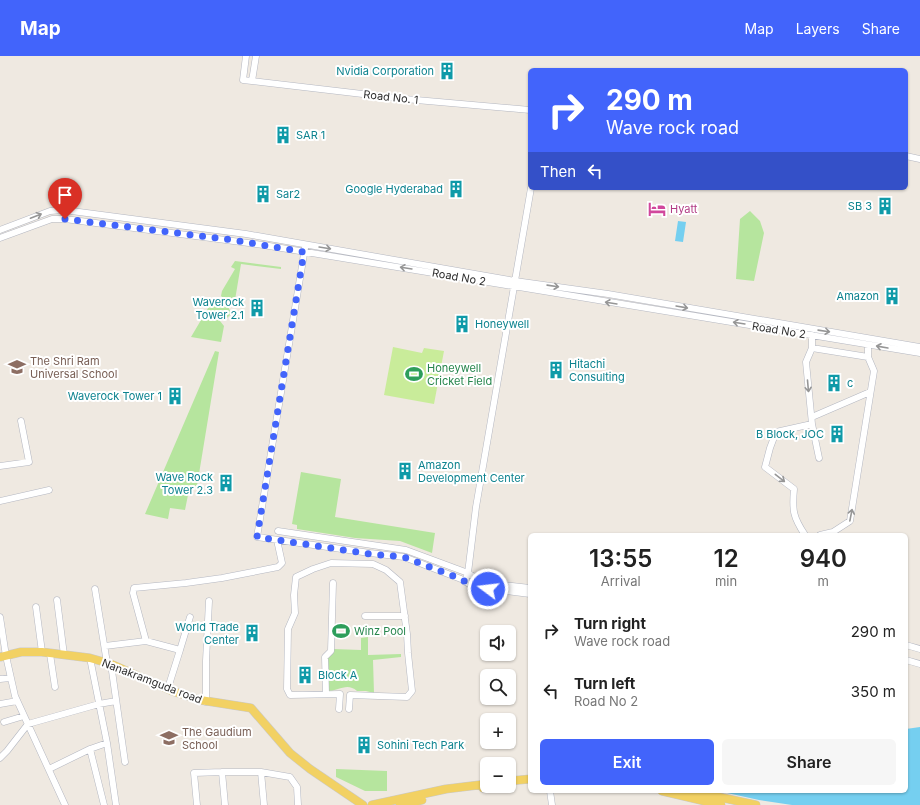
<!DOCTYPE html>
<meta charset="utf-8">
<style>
:root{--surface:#fff;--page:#f6f6f6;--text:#222;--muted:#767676;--accent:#4264fb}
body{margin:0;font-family:Inter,sans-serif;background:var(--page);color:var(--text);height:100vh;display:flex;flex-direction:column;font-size:15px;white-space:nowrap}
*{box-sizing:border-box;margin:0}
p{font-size:13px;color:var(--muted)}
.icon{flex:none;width:22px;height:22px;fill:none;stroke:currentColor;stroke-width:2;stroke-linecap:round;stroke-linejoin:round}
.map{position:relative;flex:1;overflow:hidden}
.sheet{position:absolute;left:528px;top:477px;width:380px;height:260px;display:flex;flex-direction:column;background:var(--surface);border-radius:6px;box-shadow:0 1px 3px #0004}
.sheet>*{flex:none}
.guide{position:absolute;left:528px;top:12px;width:380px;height:122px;border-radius:6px;box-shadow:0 1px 3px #0004;background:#4264fb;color:#fff;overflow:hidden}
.tools{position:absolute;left:480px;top:569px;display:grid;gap:8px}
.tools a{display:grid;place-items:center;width:36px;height:36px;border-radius:6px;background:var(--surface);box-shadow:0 1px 3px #0004;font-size:20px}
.pin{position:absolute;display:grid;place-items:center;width:34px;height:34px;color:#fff;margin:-41px -17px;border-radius:50% 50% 50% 0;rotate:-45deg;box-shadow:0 0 4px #0007}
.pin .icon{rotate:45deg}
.me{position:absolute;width:44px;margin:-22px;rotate:285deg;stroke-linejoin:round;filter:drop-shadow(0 0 3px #0008)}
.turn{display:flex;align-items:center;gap:14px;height:84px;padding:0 12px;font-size:18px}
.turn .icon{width:52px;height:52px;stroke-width:2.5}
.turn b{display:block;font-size:28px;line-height:34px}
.then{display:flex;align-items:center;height:38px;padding:0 12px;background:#0003;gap:8px;font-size:15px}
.eta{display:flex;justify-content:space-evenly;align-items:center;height:68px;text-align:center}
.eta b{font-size:24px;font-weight:600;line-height:28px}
.primary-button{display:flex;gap:8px;margin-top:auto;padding:8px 12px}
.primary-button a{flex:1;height:46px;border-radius:6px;background:var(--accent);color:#fff;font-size:16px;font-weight:600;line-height:46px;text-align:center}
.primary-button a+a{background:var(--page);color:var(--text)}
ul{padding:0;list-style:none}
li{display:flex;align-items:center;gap:12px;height:60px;padding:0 12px}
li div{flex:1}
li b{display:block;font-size:15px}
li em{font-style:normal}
header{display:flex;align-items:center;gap:24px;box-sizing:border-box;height:56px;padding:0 20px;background:var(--accent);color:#fff}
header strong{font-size:19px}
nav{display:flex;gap:22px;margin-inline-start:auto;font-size:14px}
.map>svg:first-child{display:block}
.green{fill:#b6e59e}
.pitch{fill:#c9ec9a}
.water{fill:#75cff0}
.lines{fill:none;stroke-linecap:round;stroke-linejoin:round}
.minor-casing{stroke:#b4b7c1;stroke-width:7}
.major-casing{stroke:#c9c9c9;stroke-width:9}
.minor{stroke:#fff;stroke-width:6}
.major{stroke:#f2d163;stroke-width:8}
.oneway{stroke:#969696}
.route{stroke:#4264fb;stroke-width:7;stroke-dasharray:0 12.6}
.labels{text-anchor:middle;stroke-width:4;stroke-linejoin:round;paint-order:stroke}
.culture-label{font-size:11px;fill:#0d838f;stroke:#fff;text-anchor:end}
.street-label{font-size:11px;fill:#2e2e2e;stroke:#fff}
.hotel-label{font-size:11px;fill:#b23c85;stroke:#fff;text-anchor:start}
.education-label{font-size:11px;fill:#785e54;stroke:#fff;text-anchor:start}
.leisure-label{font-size:11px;fill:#27864d;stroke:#fff;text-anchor:start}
</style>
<header>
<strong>Map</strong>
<nav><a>Map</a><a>Layers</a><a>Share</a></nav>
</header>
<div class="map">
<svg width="920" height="749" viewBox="0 0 920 749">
<rect width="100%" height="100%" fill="#efe9e1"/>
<path class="green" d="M750,155L760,165L764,177L754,225L736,223L740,163Z
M235,205L281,211V213L241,208L235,244L223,242L221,240L222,235L235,213L231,211Z
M214,242L217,243L219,247C226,248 229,250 231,258L227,262L220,265L224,270L221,286L191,281Z
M215,295L219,296L197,430L190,429L185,454L170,452L168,463L145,458Z
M301,416L341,423L335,461L435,477L432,497L400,485L355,482L297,473V469L292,468Z
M368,581V599L401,598V601L373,604L374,637L366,635H357C347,626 339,635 327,635V602L333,593L361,594V582Z
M336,713L387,715V735H365L336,721Z"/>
<path class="pitch" d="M393,291L422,297L424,292L444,295L434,348L384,339Z"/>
<path class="water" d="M678,165L686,166L683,186L675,185Z
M920,671V749H792L759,744L718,735H906V673Z"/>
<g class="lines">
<g class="minor-casing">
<path id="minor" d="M246,0L243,24L405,43L530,54
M252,25L256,0
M906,100L920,103
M0,174L50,155L64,154L246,178L515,225L608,238L920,291
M0,182L52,163H65L263,189L920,297
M305,192L257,481L370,497L404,501L461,523L474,531L530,538
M812,292L868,301
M812,361L870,336
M812,368L819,402
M0,410L29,406L21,365
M0,445L49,434
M278,475L406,494L468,517L480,525L493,528L530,532
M805,479C793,461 792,454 794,433L765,411L770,392L776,376L812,368L806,306L812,292V279
M820,479L833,476L850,465L874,315L868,301V289
M465,526L468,517L476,451L531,132
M95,533L107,607
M57,544L64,599
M36,551L42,596
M365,560H405
M0,561L6,600L15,640L65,749
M146,585L133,537L134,532L186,527L222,522L278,511L282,507L277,484
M906,589L920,593
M105,590L146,585L180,594L168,632
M180,594L190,561
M50,598L55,631
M90,602L107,687L116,749
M906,604L920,608
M111,608L125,706
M0,623L10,622
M326,638L325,601L331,595L333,527
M206,646V605L209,545
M0,648L17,645
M339,653L340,638L290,639L287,633L288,573L295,557L294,539L296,521L313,513L331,507L373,508L386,514L400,526L407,578L408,597L412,635L407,641L350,639L349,653
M4,666L24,660
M90,693L104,749
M0,702L7,695L28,668L99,648L116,645
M49,713L90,693L107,687
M261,716L290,721L297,731L298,749
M550,735L552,749
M197,749L194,717L222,716
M225,749L222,716H261L264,749"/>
</g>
<g class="major-casing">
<path id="major" d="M0,601L21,596H42L90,602L111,608L172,635L200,644L251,652L290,697L310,713L363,749
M509,725L530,723
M483,732L500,730
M662,735L721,749
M691,735L756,749
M372,749L446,733L487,728
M400,749L422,744"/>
</g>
<use href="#minor" class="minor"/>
<use href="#major" class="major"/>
</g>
<defs><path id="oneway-shaft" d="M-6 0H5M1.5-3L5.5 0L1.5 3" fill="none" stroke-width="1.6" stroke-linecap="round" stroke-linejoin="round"/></defs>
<g class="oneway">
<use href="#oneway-shaft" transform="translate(36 160) rotate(-21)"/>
<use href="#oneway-shaft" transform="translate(325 192) rotate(9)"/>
<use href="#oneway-shaft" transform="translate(406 212) rotate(-171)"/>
<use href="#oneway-shaft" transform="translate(553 230) rotate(8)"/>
<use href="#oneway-shaft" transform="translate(611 247) rotate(-171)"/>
<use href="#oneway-shaft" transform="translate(682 251) rotate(10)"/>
<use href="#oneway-shaft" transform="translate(739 267) rotate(-171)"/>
<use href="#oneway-shaft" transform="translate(824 275) rotate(8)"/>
<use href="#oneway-shaft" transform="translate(882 291) rotate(-170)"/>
<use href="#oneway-shaft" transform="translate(808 330) rotate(85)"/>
<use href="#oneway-shaft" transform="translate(780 422) rotate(38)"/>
<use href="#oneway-shaft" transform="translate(851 459) rotate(-79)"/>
</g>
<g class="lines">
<path class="route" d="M65,163L233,184L304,196L257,481L370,498L404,501L461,523L474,531L488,533"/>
</g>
<defs>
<g id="building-bare" transform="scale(1.38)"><path d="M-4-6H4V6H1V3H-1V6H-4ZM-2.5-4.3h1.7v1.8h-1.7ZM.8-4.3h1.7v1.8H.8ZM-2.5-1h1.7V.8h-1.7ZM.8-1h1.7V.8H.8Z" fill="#0f9aa8" stroke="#fff" stroke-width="2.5" paint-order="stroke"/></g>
<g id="hotel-bare" transform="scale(1.38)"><path d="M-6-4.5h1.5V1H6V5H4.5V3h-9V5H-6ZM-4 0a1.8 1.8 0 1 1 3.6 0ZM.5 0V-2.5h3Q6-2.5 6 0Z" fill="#d1479c" stroke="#fff" stroke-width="2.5" paint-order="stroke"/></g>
<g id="school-bare" transform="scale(1.38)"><path d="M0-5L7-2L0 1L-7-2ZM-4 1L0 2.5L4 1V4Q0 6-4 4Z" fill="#8d6e63" stroke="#fff" stroke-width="2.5" paint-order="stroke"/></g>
<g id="stadium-bare" transform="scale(1.38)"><path d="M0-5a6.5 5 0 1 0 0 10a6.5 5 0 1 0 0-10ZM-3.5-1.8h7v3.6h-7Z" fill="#2e9e5b" stroke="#fff" stroke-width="2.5" paint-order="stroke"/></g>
</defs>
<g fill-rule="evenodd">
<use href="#building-bare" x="447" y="15"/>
<use href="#building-bare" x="283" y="79"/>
<use href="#building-bare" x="456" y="133"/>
<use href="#building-bare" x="263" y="138"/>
<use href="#building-bare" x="885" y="150"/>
<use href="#hotel-bare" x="657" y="153"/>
<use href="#building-bare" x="892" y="240"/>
<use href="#building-bare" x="257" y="252"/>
<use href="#building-bare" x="462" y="268"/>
<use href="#school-bare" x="17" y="311"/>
<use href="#building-bare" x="556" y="314"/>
<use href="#stadium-bare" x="414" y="318"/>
<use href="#building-bare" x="834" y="327"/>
<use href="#building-bare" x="175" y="340"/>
<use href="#building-bare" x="837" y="378"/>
<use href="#building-bare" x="405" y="415"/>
<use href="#building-bare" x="226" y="427"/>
<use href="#stadium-bare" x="341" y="575"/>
<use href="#building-bare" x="252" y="577"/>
<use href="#building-bare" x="305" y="619"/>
<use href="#school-bare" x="169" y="682"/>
<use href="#building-bare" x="364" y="689"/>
</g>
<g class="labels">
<g class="culture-label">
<text x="434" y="19">Nvidia Corporation</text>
<text x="296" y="83" text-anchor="start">SAR 1</text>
<text x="443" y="137">Google Hyderabad</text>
<text x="276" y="142" text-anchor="start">Sar2</text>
<text x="872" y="154">SB 3</text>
<text x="879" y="244">Amazon</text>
<text x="244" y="250">Waverock<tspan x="244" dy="13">Tower 2.1</tspan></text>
<text x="475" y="272" text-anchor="start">Honeywell</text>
<text x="569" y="312" text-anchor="start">Hitachi<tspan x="569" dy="13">Consulting</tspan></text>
<text x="847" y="331" text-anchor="start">c</text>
<text x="162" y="344">Waverock Tower 1</text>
<text x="824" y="382">B Block, JOC</text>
<text x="418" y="413" text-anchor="start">Amazon<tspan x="418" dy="13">Development Center</tspan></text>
<text x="213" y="425">Wave Rock<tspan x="213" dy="13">Tower 2.3</tspan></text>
<text x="239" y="575">World Trade<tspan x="239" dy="13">Center</tspan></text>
<text x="318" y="623" text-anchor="start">Block A</text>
<text x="377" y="693" text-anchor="start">Sohini Tech Park</text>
</g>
<g class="street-label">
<text transform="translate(391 41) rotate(6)" y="4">Road No. 1</text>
<text transform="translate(459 221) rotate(10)" y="4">Road No 2</text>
<text transform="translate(779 274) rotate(9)" y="4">Road No 2</text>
<text transform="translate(152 625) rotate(21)" y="4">Nanakramguda road</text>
</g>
<g class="hotel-label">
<text x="670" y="157">Hyatt</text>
</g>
<g class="education-label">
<text x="30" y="309">The Shri Ram<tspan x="30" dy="13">Universal School</tspan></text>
<text x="182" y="680">The Gaudium<tspan x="182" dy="13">School</tspan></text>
</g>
<g class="leisure-label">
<text x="427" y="316">Honeywell<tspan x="427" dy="13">Cricket Field</tspan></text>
<text x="354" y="579">Winz Pool</text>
</g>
</g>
</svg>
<div class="tools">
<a><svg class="icon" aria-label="sound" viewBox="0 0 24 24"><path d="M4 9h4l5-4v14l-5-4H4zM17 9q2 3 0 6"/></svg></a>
<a><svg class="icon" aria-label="search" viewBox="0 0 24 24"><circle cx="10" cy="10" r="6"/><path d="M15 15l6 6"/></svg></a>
<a>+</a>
<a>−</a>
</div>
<div class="pin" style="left:65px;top:163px;background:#d93025"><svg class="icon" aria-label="arrive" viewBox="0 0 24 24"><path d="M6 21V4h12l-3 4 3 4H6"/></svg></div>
<svg class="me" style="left:488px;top:533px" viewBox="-20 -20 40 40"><circle r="17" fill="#4264fb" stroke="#fff" stroke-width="3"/><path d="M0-11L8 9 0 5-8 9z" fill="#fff"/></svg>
<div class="guide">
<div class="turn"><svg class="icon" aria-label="right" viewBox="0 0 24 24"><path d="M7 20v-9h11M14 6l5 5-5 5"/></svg><div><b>290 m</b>Wave rock road</div></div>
<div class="then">Then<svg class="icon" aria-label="left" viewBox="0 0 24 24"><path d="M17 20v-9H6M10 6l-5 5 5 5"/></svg></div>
</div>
<section class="sheet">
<div class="eta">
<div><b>13:55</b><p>Arrival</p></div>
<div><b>12</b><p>min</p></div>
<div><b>940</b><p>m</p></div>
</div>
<ul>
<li><svg class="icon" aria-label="right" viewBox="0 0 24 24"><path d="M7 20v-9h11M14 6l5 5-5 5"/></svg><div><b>Turn right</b><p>Wave rock road</p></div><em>290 m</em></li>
<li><svg class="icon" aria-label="left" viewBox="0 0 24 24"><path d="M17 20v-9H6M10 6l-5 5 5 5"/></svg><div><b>Turn left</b><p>Road No 2</p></div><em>350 m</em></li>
</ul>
<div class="primary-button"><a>Exit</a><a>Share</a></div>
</section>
</div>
